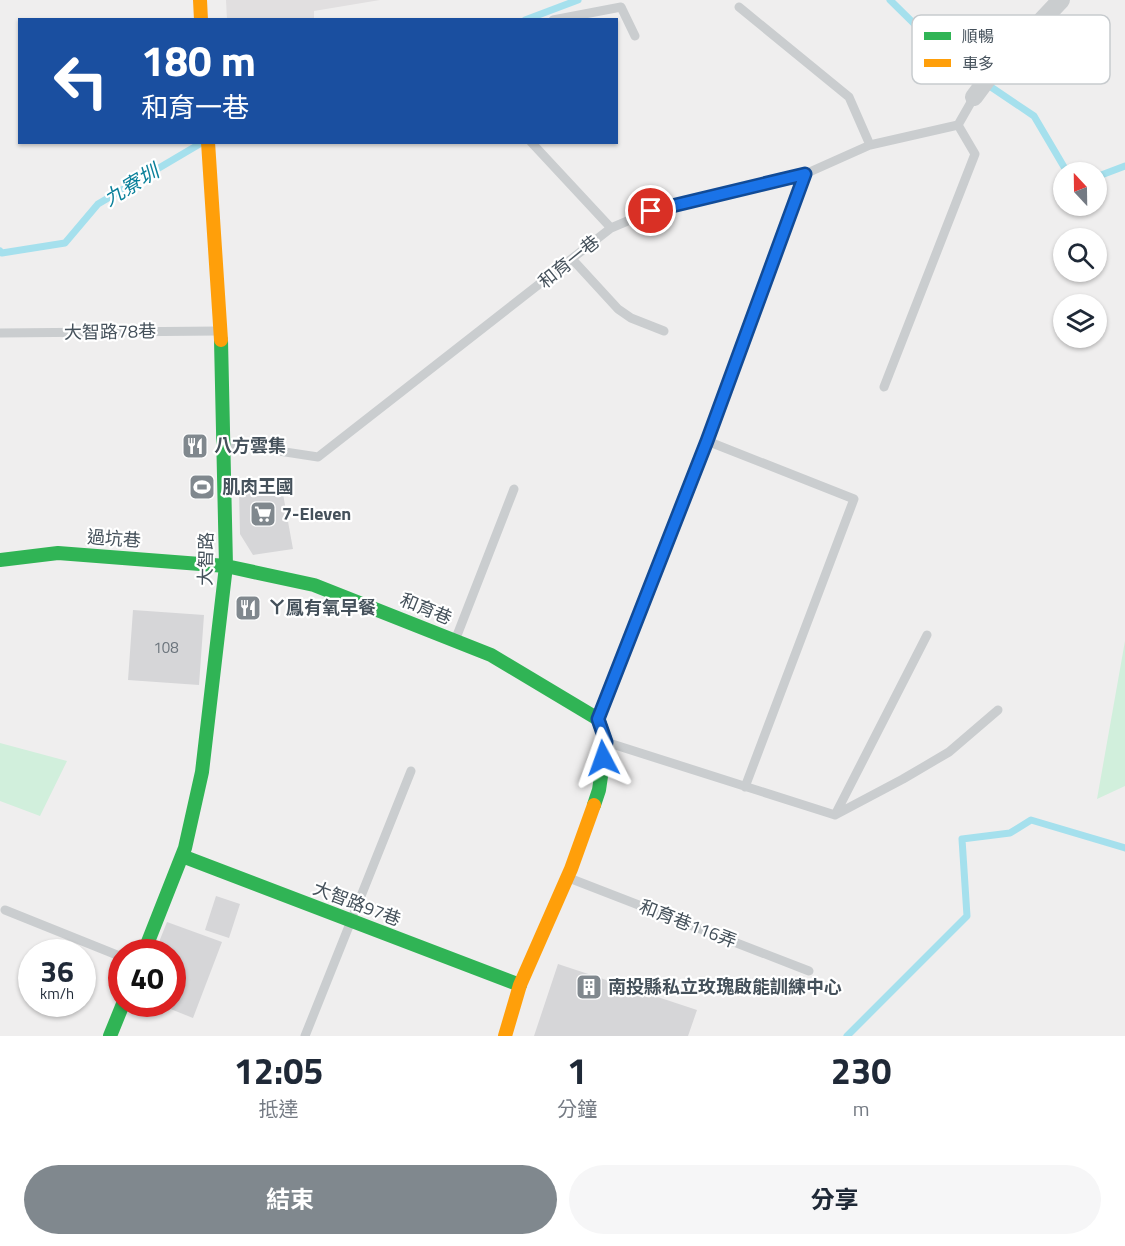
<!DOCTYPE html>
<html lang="zh-TW">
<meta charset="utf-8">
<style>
:root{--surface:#fff;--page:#f6f6f7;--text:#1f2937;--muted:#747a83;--accent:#80888e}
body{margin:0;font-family:"Titillium Web","Noto Sans TC",sans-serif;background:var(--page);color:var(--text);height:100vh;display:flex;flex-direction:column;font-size:22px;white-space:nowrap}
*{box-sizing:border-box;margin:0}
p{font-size:20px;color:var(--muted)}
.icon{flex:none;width:33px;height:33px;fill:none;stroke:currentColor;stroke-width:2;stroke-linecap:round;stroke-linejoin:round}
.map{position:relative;height:1036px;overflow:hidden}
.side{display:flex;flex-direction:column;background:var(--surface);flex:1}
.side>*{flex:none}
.guide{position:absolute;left:18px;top:18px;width:600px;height:126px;border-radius:0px;box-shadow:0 2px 4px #0004;background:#1a4fa0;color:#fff;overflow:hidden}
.needle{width:39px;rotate:338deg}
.buttons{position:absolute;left:1053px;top:162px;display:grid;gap:12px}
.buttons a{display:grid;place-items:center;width:54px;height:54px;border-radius:50%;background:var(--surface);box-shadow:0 2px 4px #0004;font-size:30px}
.speed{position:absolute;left:18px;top:939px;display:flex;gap:12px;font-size:30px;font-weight:700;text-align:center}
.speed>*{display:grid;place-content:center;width:78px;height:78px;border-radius:50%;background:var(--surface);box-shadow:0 2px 4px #0004;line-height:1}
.speed small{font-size:15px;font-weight:400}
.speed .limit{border:9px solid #d22;background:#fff;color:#111}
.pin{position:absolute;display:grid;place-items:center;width:51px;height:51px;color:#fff;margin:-26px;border:3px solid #fff;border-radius:50%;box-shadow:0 2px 6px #0007}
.me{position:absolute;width:66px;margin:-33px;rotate:356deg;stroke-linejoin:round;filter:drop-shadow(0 0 4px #0008)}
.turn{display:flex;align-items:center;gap:21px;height:126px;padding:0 24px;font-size:27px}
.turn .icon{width:78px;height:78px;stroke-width:2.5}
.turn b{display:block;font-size:42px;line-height:51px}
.eta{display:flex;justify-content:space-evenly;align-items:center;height:102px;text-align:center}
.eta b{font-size:36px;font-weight:700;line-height:42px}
.cta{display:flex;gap:12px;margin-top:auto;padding:12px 24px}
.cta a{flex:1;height:69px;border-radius:36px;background:var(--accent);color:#fff;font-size:24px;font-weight:700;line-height:69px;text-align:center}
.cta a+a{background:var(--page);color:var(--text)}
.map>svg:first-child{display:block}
.education{fill:#e1dfe0}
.green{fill:#d1efdc}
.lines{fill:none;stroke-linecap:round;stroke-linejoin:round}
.stream{stroke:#a5e0ed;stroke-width:7}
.building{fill:#d6d6d8}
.lane{stroke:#cacdcf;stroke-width:9}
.street{stroke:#cacdcf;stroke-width:18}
.fast{stroke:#30b455;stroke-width:14}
.slow{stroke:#ff9f0a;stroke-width:14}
.route-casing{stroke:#114b97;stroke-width:15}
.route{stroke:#1a73e8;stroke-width:10}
.labels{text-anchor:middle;stroke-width:4.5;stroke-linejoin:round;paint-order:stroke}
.number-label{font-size:15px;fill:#6b747c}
.street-label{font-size:18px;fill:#45515b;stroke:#fff}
.poi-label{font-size:18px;font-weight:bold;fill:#45515b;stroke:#fff;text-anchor:start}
.water-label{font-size:20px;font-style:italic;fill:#0a809a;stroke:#fff}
.key{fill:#fff;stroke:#c7cbce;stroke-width:1.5}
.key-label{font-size:16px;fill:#45515b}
</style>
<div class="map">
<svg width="1125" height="1036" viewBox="0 0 1125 1036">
<rect width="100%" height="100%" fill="#efeeee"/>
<path class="education" d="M226,0H380L314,11V19L227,20Z"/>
<path class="green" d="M1125,641V786L1097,799Z
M0,743L67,761L40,816L0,801Z"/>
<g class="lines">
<path class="stream" d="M890,0L951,60L1034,116L1067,172
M525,20L578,0
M1096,177L1125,166
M0,251L2,253L65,243L98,204L203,142
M847,1036L967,916L962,839L1010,833L1031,820L1125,848"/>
</g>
<path class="building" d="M239,491L283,494L293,549L253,555L240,534Z
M133,610L204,615L199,685L128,680Z
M216,896L240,904L229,938L205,930Z
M167,922L222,942L193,1018L158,1004H172V952H155Z
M558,964L697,1010L688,1036H534Z"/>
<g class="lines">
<path class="lane" d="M739,7L849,97L870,145
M553,20L621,7L635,36
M531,142L611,228
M573,260L618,309L631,318L664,331
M0,333L218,331
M884,387L975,154L958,125
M707,441L854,499L745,787
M226,443L318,457L611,228L651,211L805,174L870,145L958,125L974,97
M456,638L514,489
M599,717L707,441L805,174
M609,743L835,815L903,779L949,752L998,710
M835,815L927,635
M569,878L809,971
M5,910L122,957
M305,1036L411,771"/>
<path class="street" d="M974,97L991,74L1061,0"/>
<path class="fast" d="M0,560L58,553L226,566L314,585L491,655L598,719L606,742L599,790L594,805
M182,856L520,985
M144,952L185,848L202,772L226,566L221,340
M110,1036L123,1004"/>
<path class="slow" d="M200,0L201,20
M208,142L221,340
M505,1036L520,985L571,869L594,805"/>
</g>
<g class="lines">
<g class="route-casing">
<path id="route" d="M603,758L606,742L598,719L707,441L805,174L651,211"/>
</g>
<use href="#route" class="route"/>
</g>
<defs>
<g id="restaurant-square" transform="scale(1.35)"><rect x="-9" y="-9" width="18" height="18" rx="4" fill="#80888e" stroke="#fff"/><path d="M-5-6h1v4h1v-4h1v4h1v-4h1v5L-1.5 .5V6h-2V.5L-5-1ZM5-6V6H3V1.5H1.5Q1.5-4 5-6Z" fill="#fff"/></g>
<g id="stadium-square" transform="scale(1.35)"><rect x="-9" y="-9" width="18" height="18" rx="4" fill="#80888e" stroke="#fff"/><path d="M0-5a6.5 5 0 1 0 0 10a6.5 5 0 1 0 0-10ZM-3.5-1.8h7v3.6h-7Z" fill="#fff"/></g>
<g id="supermarket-square" transform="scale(1.35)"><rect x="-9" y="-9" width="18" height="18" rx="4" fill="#80888e" stroke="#fff"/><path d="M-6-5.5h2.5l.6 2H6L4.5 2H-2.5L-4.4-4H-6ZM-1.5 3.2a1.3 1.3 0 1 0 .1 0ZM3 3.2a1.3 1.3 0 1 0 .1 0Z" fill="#fff"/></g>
<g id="building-square" transform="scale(1.35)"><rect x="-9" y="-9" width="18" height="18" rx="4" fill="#80888e" stroke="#fff"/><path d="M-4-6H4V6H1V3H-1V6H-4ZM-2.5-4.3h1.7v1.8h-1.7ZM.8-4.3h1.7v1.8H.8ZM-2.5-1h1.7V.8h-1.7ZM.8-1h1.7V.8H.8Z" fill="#fff"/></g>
</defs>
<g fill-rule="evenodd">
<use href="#restaurant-square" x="195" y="446"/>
<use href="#stadium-square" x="202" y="487"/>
<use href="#supermarket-square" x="263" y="514"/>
<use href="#restaurant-square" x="248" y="608"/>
<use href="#building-square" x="589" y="987"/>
</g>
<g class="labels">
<g class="number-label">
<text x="166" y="653">108</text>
</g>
<g class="street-label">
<text transform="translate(569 262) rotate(-39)" y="6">和育一巷</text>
<text transform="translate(110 332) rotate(-1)" y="6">大智路78巷</text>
<text transform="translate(114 539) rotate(4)" y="6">過坑巷</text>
<text transform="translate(206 559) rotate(-89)" y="6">大智路</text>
<text transform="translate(426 609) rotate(22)" y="6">和育巷</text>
<text transform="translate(357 904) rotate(21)" y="6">大智路97巷</text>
<text transform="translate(688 924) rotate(21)" y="6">和育巷116弄</text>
</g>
<g class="poi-label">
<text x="214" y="452">八方雲集</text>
<text x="222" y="493">肌肉王國</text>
<text x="282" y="520">7-Eleven</text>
<text x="268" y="614">ㄚ鳳有氧早餐</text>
<text x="608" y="993">南投縣私立玫瑰啟能訓練中心</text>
</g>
<g class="water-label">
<text transform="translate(131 185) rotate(-31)" y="7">九寮圳</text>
</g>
</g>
<rect x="912" y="15" width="198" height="69" rx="9" class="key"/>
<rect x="924" y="32" width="27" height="8" fill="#30b455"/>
<rect x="924" y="59" width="27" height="8" fill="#ff9f0a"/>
<g class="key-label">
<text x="962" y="42">順暢</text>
<text x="962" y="69">車多</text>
</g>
</svg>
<div class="buttons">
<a><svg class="needle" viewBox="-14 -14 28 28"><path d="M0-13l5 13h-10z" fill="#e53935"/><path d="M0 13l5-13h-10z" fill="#747a83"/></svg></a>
<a><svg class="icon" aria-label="search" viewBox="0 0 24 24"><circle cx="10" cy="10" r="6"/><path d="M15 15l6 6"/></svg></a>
<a><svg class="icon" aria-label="layers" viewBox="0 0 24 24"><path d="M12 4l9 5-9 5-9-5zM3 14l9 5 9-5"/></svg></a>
</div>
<div class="speed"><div>36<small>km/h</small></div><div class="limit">40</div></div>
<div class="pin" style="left:651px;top:211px;background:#d93025"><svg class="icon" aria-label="arrive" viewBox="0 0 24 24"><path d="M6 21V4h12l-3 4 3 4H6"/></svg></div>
<svg class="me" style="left:603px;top:758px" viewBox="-20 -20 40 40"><path d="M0-17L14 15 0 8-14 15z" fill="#1a73e8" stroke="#fff" stroke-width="4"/></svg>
<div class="guide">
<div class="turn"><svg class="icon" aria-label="left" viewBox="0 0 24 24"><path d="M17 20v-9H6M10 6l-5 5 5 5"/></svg><div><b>180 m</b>和育一巷</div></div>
</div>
</div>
<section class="side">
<div class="eta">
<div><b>12:05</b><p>抵達</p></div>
<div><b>1</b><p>分鐘</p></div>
<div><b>230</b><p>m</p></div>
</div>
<div class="cta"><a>結束</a><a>分享</a></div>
</section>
